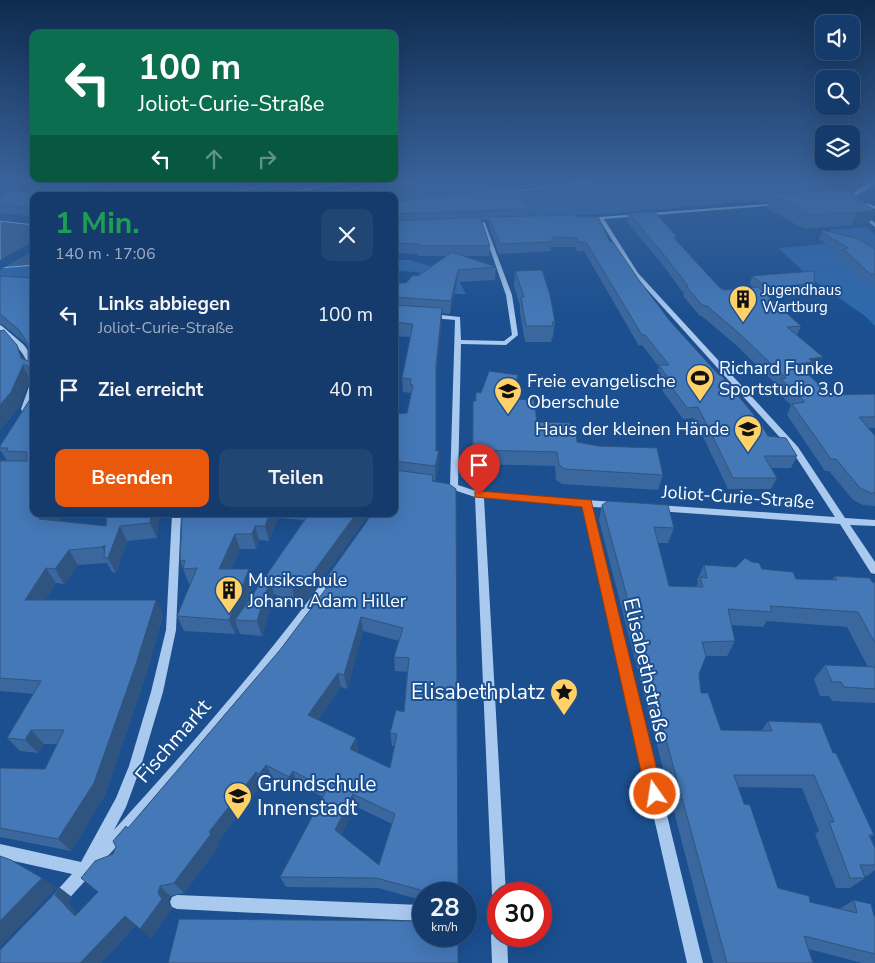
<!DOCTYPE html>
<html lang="de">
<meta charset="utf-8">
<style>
:root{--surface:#143b6b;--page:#214673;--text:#f1f3f6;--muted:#9dadc1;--line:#33557e;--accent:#ea580c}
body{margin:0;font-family:"Nunito Sans",sans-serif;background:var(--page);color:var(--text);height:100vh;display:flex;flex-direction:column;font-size:19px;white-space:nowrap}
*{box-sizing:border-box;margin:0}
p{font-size:16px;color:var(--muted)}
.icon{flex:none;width:28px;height:28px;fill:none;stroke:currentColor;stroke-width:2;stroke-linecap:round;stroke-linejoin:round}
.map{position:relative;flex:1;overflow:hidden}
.drawer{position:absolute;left:30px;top:192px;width:368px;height:325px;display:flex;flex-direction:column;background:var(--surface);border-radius:10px;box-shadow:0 5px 20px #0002,0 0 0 1px var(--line)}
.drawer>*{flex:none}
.top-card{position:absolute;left:30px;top:30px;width:368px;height:152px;border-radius:10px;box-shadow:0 5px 20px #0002,0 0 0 1px var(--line);background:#0b6e4f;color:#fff;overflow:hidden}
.buttons{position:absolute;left:815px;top:15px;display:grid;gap:10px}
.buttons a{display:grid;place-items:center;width:45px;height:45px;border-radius:10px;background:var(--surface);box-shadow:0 5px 20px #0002,0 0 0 1px var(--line);font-size:25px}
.speed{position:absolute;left:412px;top:882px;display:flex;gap:10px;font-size:25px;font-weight:700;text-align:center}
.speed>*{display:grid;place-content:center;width:65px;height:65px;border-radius:50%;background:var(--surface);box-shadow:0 5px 20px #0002,0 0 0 1px var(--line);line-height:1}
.speed small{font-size:12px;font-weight:400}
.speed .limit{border:8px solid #d22;background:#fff;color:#111}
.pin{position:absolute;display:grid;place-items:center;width:42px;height:42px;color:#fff;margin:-51px -21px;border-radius:50% 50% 50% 0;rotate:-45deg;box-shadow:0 0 5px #0007}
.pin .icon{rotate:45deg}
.me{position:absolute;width:55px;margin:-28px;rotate:347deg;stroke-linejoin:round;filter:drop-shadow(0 0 4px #0008)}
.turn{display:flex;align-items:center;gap:18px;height:105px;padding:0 25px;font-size:22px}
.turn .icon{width:65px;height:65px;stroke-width:2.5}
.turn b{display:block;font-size:35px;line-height:42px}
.lanes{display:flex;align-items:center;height:48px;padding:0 25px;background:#0003;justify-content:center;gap:25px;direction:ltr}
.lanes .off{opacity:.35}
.round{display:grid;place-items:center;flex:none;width:52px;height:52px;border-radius:10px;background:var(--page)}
.summary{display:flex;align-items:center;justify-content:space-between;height:85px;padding:0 25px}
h1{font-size:30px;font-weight:700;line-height:38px;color:#1e9e55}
.primary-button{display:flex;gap:10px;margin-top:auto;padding:10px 25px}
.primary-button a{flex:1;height:58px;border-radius:10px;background:var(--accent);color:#fff;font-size:20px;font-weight:700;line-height:58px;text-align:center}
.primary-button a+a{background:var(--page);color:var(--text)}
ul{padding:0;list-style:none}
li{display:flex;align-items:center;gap:15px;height:75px;padding:0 25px}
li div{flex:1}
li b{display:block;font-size:19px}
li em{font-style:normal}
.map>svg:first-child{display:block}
.green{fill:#2e69ad}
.water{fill:#3c6290;stroke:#9cc4f0}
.pier{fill:#1b4f8f}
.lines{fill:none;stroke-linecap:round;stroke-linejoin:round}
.minor{fill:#a9c9ee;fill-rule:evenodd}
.wall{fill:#3a679d;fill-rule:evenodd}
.shaded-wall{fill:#305480}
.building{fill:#4478b7;stroke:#305480;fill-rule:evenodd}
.route{fill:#ea580c;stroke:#983908}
.labels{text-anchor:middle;stroke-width:4;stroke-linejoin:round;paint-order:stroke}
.far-poi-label{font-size:15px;fill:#fff;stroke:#1b4f8f;text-anchor:start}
.poi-label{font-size:18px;fill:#fff;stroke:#1b4f8f;text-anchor:start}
.street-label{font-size:18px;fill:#fff;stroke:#1b4f8f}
.near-street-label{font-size:21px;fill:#fff;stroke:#1b4f8f}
.near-poi-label{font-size:21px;fill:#fff;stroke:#1b4f8f;text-anchor:end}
</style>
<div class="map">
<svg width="875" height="963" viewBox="0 0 875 963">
<rect width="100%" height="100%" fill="#1b4f8f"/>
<path class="green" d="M593,182H786L794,186L741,191L756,201L617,213L534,217L515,191Z
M868,227L875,235V326L865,316L814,281L778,248L848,242L829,230Z
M394,260H409L455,273L466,294H454L433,274L394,270Z
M34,265V278H0V270L4,268Z"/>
<path class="water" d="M394,182H593L515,191L394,211V196H303Z
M0,221L34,225V265L0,268Z"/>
<path class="pier" d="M34,241V250L0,270V260Z"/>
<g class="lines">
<path class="minor" d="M277,182H286L220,196H212Z
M343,182H353L273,196H264Z
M875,182V184L856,196L846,200L844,199C852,195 866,182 875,182Z
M852,199L875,206V209L852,201Z
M781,203V205H779L604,219L638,273L798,447L845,518L875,520V526L850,525L875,562V574L871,573L840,524L657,511L654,510L652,508L654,506L657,505L835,517L792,451L634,275L599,219L587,220L585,219L587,218Z
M863,214L875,223V227L861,216V215Z
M483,222L485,223L512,295L518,335L506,345L461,344L458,485L479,492L614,502L619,505L614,508L592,507L703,963H687L583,506L484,498L506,894H499V936H507L508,963H492L491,936L493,931C490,923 490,910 494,902L497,900L494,899L492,894L475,497L454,490L441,489L437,486L441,483L450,484L455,320L432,318L429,316L432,314L460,317L461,340L504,341L512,335L506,295L481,223Z
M0,325L2,326L24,345L33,358L34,374L30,372C26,351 14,345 0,331Z
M31,381H34V395L28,411H22L21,409Z
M172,514H181L176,630L163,692L141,766L126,807L114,830C189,748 261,665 327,576L331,575L335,576L336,579L303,625L238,707L170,788L63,905L58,907L53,905L51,900L53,895L72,874L0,858V844L81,862L116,798L129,766L151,692L166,630Z
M177,895L421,905L424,907V919L421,921L177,909L172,907L170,902L172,897Z"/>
</g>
<path class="wall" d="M32,182H169L146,196L101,193L95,196H34V217L0,213V196L26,191L24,186Z
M750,182H834L831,190L875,210V211L869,224L804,229L767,208L769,202L759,203L746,194Z
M394,202L530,209V216L576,217L610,242L670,321L768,436L797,456L791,468H771L777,478L771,489H728L694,418L683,419L662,390L663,387L656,376L659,367L642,345L639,346L584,251H577L576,247H551V251L499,254L489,226V220H481L490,246L489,256H464L496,267L495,280L457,282L450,314L442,313L436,380V451L439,466L435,481L433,480L424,905L421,903V900L378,888L286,887L280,877L323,797L297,784L294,789L272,777L265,786L261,785L217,843L219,846L184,893L170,896L168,903L172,909L151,938L136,925L101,963L60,888L73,898L69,904L78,914L98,892L113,854L128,828L280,650L326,589L324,581L394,514V414L407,413L411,395V393L403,392L402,378L410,337L394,336V283H406L447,256H418V254L394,253ZM363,631L399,641L394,657L395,671L407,672L404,712L390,733L392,746H394L390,768L357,753L358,751L356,738L318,720L341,687L347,689ZM355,806L392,824L379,865L341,835Z
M629,213L677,237L676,240L720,288L724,290L753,287L750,284L752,276L815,283L812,292L768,296L801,326L797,335L823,357L818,368L809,369L808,373H807L830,395L875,394V428H868L875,436V506L863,505L853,500L829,471H825L787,415L791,405L776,390L778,386L737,346L703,317L699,315L683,296L684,294L663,265L627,222Z
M823,230L875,249V286L872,282H866L840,257L842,254L819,239Z
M515,271L555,322L553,337H552L551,342H525L520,312V306L514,286Z
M0,276L34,278L33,380L30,379L19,407L0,430V330L24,360L28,361V348L26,344L3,325L0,324Z
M518,375L517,389L514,399L537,422L571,432L577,442L663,475L658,490L562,484L556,480L555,466L472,464L473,401H475L476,392L481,393Z
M34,393L59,521L106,526L159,514L157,538L127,541L116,573L112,572L107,563L78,565L64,584L56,583L45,600H156L163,615L145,678L105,795L71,851L0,837V768L45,769L57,744H44L38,753L20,751L7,738L34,694L0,691V461L7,460L0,450V446Z
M602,505L674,528L668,543H658L669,586L696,587L698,583L697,580L704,565L762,569L796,579L832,580L835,576L875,583V703L832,701L829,696H820L814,679L825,665L868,667L847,627L767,621L763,627L731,625L735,641L727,656H706L699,674L701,693L721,730L761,731L768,721L833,753L874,835L870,837L875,848V870L867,876H865V878L850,888H836L815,834L819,831L802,788L738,787L744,804L778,888L810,902L839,909L854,900L875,916V963H862L809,949L813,963H713L599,520Z
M182,514H369L307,600L295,603L274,594L262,636L240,634L237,627L235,634L184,631L177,616L191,584H189L180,561ZM278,518L304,520L246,604L253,584L249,569H231L240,549H256L259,540L269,541Z"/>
<path class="shaded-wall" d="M151,182H169L145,196L142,187Z
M249,182H268L248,186L247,183Z
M301,182H304L302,186L254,194L253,190Z
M98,184L101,193L95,196H75Z
M875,211L869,224L851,226L857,212Z
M458,270L457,282L450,314L451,301Z
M442,308V321L436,380V461L439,451V466L435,481L436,366Z
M17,345L24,359L21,358Z
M823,357L818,368L809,369L808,373L792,375L797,364L809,359Z
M34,364V381L29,371Z
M23,365L30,379L19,407L0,430V405Z
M518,375L517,389L509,413L511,399Z
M44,514H64L48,534L39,519Z
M151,514H159L157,538L150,523Z
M270,514H277L278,518L269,541L265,526Z
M356,514H369L307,600L295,603L292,588Z
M120,526L127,541L116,573L102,547Z
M255,526L259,540L256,549L252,534Z
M235,534L240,549L225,584L219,569Z
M69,550L78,565L64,584L55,569Z
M46,568L56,583L36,615L25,600Z
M249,569L253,584L240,620H235L237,627L235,634L229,620Z
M334,578L327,595L324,581Z
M270,580L274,594L262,636L257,621Z
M156,600L163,615L145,678L105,795L71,851L58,839Z
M361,617L363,631L347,689L344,675Z
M338,673L341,687L312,729L308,715Z
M31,730L44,744L38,753L25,740Z
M356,738L358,751L352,762L350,749Z
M266,765L272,777L265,786L259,774Z
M293,771L297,784L294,789L289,777Z
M256,772L261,785L217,843L219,846L184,893L174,883L209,832Z
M353,794L355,806L338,841L335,830Z
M42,878L56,888L0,947V921Z
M160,886L170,896L168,903L172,909L151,938L140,929L158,893Z
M60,888L73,898L69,904L89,926L75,916L55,895Z
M125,916L136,925L101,963H80Z"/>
<path class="building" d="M32,182H151L142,187L98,184L75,196H34V208L0,204V196L10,191H31V186H24Z
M272,182H301L253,190L251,187Z
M752,182H834L833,184L763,189Z
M514,186L530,209L394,214V202Z
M829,190L850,191L875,211L810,215L772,194Z
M654,211L677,237H673L720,288L724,290L758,287L801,326L787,327L823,357L809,359L813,362L797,364L830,395L875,394V417H859L875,436V493H871L860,488L836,459H831L792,404L805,402L781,379L786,378L741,335L707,306L702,305L686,286H688L665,256L629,213Z
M575,215L576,217H598L610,242H613L639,280L670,321L718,374H720L759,421L768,436L786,438L797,456H764L777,478H733L698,407L687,408L665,378H668L659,365H669L645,335H642L586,242H578L577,238L552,237V242L500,244L489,217Z
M480,217L490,246H417L419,244L394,243V221Z
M823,230L859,239L875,249V274H870L844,249L848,248L822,232Z
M452,252L496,267L458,270L451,301L394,297V283H406L413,275L418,276Z
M542,270L550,295L555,322H552L553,326H526L521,297H524L515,271Z
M814,271L815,283L768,288L752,276Z
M0,276L34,278V364L29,371L28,366L23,365L11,392L0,405V331L4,330L17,345L21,358L28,361V344L19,330L0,314Z
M394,305L442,308L436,366V451H439L435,466L394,461V414L407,413L413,385H410L411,379L402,378L413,324L394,322Z
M489,371L518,375L511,399L534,400L537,422L570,423L571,432H576L577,442L598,446L657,448L663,475L565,469L559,465L557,452L473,450V401H476V392L481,393Z
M34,393V514H44L39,519L106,526L107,514H151L150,523L120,526L108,558L104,557L105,545L102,547L69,550L55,569L46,568L25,600H156L136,664L94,783L58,839L0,828V768L45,769L64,730H31L25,740L7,738L41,681L0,678V461H27V452L6,451L8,448H0V446Z
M394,470L433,475L432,481L449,484L456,489L458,894H424V896L421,893V890L376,878L280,877L327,789L293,771L289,777L266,765L259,774L256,772L209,832L211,834L174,883L160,886L158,893L162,899L140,929L125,916L80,963H0V950L60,888L55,895L75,916L98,892L81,878L95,861L113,854L116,847L113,841L126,826L128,828L280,650L334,578L324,581L365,524L371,514H394ZM361,617L403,628L394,657L409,658L404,712L396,710L390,733L397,734L390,768L350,749L356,738L308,715L338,673L344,675ZM353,794L395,814L379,865L335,830Z
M608,501L668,505L674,528L654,527L669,586L703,587L700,577L707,578L704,565L736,567L745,558L752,562L759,563L762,569L793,572L796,579L837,580L835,576L870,578L872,582L875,583V643L858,612L770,606L772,612L728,609L735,641L702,642L706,656L699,674L701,693H708L721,730L772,731L768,721L821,723L833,753H836L874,835H869L875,848V865H860L865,878H850L829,822H834L814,775H734L744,804L750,805L778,888L809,896L810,902L857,913L854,900L871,904L874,916H875V954L804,936L813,963H727L602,505Z
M182,514H270L265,526H255L252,534H235L219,569H249L229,620L177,616L197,568L183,569L185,560L180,561Z
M309,514H356L304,585L292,588L270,580L257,621L235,620Z
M825,665L875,667V689L844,687L841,682H832Z
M0,856L11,860L42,878L0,921Z
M424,911V936H458V963H168L179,919L420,921V914Z"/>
<linearGradient id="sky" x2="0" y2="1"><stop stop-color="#0f2b4f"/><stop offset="0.57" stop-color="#39639b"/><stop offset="1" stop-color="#39639b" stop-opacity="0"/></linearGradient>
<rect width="875" height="317" fill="url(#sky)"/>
<path class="route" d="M479,491L591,500L663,794L661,800L655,802L649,800L646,794L582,507L475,497V492Z"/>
<defs>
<g id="building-pin" transform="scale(1.4375)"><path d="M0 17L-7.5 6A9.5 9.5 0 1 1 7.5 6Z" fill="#ffd166" stroke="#1b4f8f"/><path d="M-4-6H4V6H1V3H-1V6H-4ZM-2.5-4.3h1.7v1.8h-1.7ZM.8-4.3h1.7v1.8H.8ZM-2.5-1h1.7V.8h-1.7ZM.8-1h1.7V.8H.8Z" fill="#111"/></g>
<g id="stadium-pin" transform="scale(1.4375)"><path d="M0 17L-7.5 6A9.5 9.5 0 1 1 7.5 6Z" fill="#ffd166" stroke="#1b4f8f"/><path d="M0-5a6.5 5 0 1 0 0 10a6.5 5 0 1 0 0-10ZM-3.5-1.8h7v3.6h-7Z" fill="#111"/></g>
<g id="school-pin" transform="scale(1.4375)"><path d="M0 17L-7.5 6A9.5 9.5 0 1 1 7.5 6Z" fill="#ffd166" stroke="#1b4f8f"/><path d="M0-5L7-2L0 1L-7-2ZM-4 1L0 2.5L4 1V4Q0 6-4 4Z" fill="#111"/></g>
<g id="sight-pin" transform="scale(1.4375)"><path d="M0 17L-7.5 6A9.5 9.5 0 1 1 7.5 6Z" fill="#ffd166" stroke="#1b4f8f"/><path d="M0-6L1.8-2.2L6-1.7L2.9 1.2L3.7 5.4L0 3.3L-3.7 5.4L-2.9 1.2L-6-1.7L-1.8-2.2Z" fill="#111"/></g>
</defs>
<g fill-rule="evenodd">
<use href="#building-pin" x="743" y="299"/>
<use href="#stadium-pin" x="700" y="378"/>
<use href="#school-pin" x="508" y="391"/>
<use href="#school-pin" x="748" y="429"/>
<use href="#building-pin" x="229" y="590"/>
<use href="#sight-pin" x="564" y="692"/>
<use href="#school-pin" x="238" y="796"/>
</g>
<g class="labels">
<g class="far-poi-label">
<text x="762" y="295">Jugendhaus<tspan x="762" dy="17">Wartburg</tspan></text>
</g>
<g class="poi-label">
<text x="719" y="374">Richard Funke<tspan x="719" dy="21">Sportstudio 3.0</tspan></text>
<text x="527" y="387">Freie evangelische<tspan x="527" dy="21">Oberschule</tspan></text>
<text x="729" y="435" text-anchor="end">Haus der kleinen Hände</text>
<text x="248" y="586">Musikschule<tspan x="248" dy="21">Johann Adam Hiller</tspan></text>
</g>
<g class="street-label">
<text transform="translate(738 497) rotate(4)" y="6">Joliot-Curie-Straße</text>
</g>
<g class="near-street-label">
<text transform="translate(647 670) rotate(77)" y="7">Elisabethstraße</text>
<text transform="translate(173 741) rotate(-49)" y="7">Fischmarkt</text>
</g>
<g class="near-poi-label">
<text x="545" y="699">Elisabethplatz</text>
<text x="257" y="791" text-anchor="start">Grundschule<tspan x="257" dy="24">Innenstadt</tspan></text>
</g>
</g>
</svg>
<div class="buttons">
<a><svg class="icon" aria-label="sound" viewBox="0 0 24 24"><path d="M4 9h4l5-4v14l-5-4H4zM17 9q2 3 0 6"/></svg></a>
<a><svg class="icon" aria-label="search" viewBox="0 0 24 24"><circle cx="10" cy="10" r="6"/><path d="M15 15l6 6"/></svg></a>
<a><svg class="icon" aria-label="layers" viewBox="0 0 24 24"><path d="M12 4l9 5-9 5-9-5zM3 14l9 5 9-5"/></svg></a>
</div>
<div class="speed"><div>28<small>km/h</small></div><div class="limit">30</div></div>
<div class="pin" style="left:479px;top:495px;background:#d93025"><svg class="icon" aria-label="arrive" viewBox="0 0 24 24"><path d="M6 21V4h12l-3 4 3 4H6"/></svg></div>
<svg class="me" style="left:655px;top:794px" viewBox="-20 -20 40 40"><circle r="17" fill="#ea580c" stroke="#fff" stroke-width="3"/><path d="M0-11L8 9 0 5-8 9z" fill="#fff"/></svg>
<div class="top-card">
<div class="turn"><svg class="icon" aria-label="left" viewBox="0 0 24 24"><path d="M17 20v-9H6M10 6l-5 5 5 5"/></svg><div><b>100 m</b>Joliot-Curie-Straße</div></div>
<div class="lanes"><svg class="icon" aria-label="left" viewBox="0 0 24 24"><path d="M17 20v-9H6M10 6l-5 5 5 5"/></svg><svg class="icon off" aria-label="ahead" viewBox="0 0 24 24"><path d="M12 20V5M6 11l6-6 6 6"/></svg><svg class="icon off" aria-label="right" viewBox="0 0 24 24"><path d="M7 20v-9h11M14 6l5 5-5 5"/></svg></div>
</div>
<section class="drawer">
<div class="summary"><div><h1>1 Min.</h1><p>140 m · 17:06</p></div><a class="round"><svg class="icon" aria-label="close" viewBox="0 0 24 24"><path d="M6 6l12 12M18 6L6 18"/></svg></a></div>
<ul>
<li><svg class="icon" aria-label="left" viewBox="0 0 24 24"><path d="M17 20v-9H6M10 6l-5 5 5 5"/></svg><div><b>Links abbiegen</b><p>Joliot-Curie-Straße</p></div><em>100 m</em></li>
<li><svg class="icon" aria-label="arrive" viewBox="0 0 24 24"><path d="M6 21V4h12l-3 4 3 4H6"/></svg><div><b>Ziel erreicht</b></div><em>40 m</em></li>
</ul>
<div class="primary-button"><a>Beenden</a><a>Teilen</a></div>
</section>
</div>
